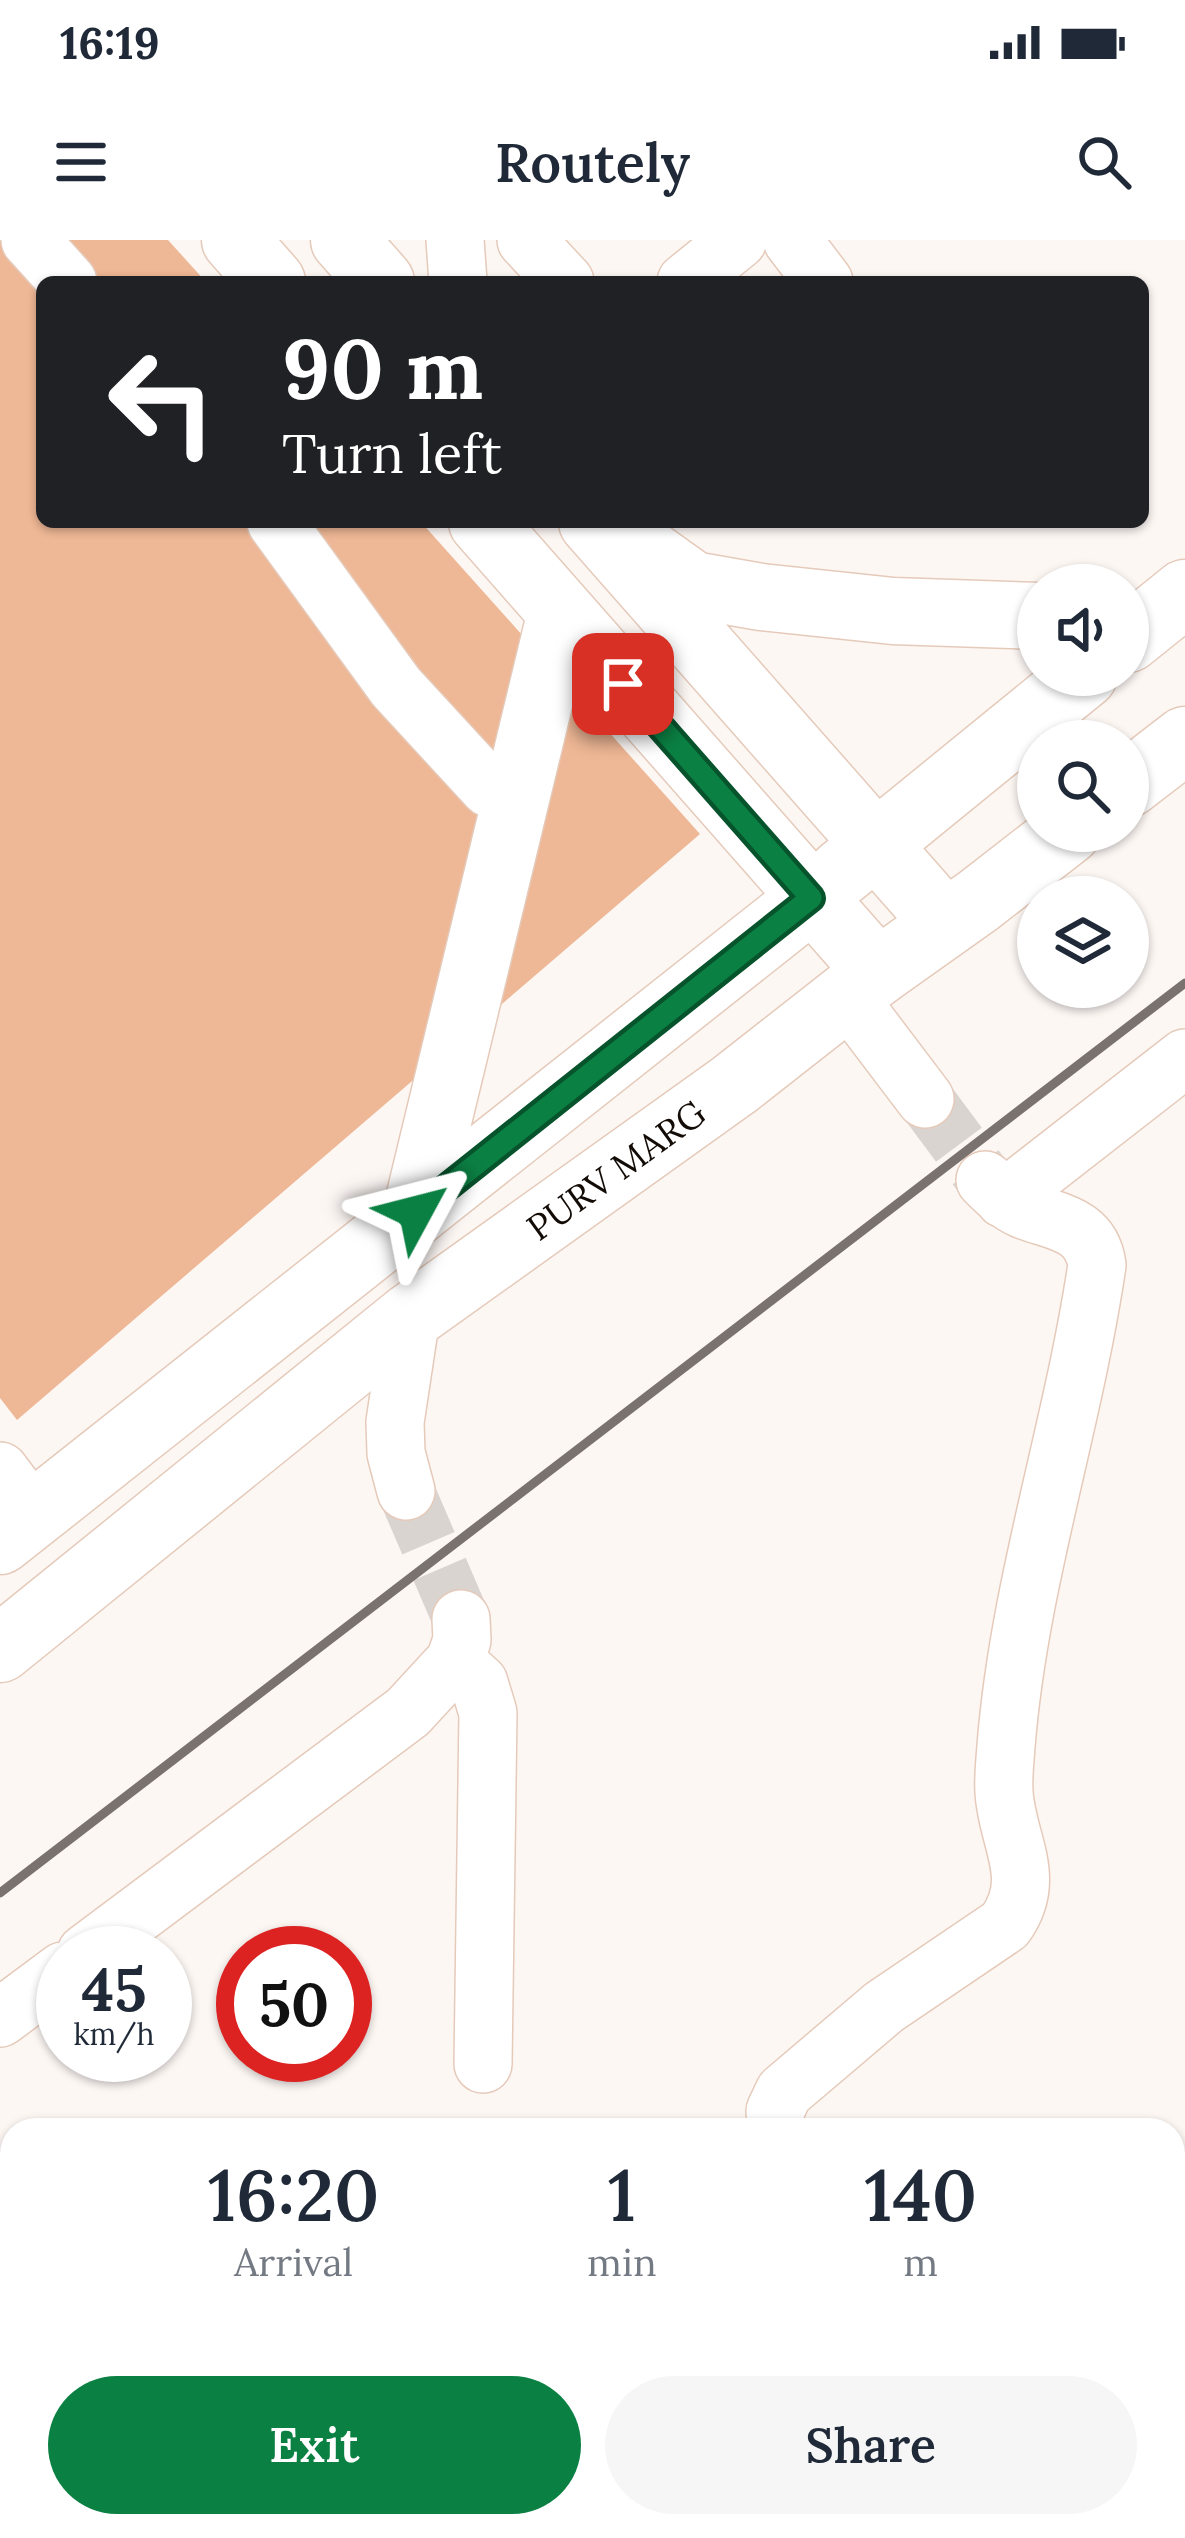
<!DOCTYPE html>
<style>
:root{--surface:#fff;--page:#f6f6f7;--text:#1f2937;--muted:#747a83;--accent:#0b8043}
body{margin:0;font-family:Lora,serif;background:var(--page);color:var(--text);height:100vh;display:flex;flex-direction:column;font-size:45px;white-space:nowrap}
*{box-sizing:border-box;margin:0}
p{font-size:39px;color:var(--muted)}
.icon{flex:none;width:66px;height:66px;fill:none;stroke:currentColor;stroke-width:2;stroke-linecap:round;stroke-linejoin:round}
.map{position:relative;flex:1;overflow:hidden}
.drawer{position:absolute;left:0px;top:1878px;width:1185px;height:420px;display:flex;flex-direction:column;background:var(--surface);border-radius:36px 36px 0 0;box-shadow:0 3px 9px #0004}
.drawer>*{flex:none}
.top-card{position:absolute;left:36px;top:36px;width:1113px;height:252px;border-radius:18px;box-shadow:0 3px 9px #0004;background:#202124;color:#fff;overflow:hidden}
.fabs{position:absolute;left:1017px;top:324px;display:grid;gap:24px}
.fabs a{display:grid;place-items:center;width:132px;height:132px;border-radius:50%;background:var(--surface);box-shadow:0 3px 9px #0004;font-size:60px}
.speed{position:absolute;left:36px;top:1686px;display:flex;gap:24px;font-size:60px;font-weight:700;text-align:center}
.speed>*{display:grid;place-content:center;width:156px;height:156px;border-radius:50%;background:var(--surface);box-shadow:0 3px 9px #0004;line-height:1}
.speed small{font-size:30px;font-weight:400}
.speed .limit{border:18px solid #d22;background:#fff;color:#111}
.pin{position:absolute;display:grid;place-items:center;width:102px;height:102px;color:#fff;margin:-51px;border-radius:24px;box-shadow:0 6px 18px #0006}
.me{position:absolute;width:132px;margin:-66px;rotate:52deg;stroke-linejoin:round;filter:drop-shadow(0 0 9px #0008)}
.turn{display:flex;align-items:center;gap:42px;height:252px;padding:0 48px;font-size:54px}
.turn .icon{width:156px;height:156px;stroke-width:2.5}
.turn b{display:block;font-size:84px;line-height:102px}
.eta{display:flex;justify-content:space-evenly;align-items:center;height:204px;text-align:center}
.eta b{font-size:72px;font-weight:600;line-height:84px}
.button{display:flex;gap:24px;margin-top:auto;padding:24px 48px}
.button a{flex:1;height:138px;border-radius:72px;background:var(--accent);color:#fff;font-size:48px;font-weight:600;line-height:138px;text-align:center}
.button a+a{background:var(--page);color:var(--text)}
.status{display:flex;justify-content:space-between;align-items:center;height:84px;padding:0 60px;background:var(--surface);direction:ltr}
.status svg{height:33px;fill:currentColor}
header{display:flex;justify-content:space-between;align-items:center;height:156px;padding:0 48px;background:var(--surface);font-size:54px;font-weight:600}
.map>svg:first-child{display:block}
.green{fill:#eeb795}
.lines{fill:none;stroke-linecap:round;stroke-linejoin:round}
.river{stroke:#b6e5fd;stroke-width:69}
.minor-tunnel{stroke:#dad4d0;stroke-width:57;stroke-dasharray:57 28;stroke-linecap:butt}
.minor-casing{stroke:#e5caba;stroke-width:60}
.major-casing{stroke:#e5caba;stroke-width:69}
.highway-casing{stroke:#e5caba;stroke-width:69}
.minor{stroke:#fff;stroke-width:57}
.major{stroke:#fff;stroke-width:66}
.highway{stroke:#fff;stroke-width:66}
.rail{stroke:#79726e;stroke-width:9}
.route-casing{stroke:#07532c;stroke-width:30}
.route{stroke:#0b8043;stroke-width:21}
.labels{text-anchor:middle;stroke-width:12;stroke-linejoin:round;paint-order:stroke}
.street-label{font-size:36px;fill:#130b06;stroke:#fff}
</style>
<div class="status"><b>16:19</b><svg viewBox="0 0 49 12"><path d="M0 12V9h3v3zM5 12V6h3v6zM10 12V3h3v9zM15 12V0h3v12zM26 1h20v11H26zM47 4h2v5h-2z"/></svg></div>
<header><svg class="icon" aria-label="menu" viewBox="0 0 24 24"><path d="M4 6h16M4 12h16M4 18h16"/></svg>Routely<svg class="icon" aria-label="search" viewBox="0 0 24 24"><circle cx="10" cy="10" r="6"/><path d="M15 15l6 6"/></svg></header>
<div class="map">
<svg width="1185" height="2298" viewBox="0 0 1185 2298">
<rect width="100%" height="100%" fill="#fdf7f4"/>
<path class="green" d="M0,0H168L206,42H42V282H421L700,594L17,1180L0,1158Z"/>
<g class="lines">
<path class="river" d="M1173,2006L1185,1998
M550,2298L575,2286"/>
<path class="minor-tunnel" d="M925,859L985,940
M406,1251L461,1379"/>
<g class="minor-casing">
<path id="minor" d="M30,0L68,42
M455,0L458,42
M526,0L565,42
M792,0L824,42
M686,42L738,0
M276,282L396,447L489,548L515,558
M847,756L925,859
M1004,959L1185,818
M0,1231L33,1275
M406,1251L396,1213L395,1182L411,1076
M455,1421L479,1443L488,1473L483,1824
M86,1713L408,1472L455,1421L462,1400L461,1379
M0,1778L63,1731
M776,1890L775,1871L784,1852L884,1767L1005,1685C1039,1638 1007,1602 1004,1552C1003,1537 1005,1521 1006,1506C1019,1343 1073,1187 1097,1025C1091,983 1055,982 1024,970C1008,963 997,952 985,940
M104,2286L127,2288L149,2298
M23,2298L85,2286"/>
</g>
<g class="major-casing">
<path id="major" d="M0,1301L811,659
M0,1409L411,1076L734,845L878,732"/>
</g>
<g class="highway-casing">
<path id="highway" d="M235,0L272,42
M344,0L381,42
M482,282L878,732L978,661L1068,591
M592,282L945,683
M637,305L693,345L761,357L893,371L1038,376
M1128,399L1185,353
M1128,544L1185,500
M841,633L1084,435
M416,972L561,372"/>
</g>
<use href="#minor" class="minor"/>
<use href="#major" class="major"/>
<use href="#highway" class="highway"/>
<path class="rail" d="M0,1653L1185,743"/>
</g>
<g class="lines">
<g class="route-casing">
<path id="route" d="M416,972L811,658L623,444"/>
</g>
<use href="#route" class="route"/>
</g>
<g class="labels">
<g class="street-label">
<text transform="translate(616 930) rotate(-36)" y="13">PURV MARG</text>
</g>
</g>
</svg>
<div class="fabs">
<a><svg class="icon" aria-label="sound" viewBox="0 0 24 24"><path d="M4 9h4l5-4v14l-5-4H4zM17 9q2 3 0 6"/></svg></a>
<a><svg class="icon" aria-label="search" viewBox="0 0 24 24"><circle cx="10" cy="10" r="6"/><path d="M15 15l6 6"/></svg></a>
<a><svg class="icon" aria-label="layers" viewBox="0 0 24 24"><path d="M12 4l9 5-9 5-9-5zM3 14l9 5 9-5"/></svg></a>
</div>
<div class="speed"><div>45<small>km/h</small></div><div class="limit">50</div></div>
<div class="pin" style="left:623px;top:444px;background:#d93025"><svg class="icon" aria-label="arrive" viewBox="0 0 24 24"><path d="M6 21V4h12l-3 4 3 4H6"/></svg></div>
<svg class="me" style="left:416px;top:972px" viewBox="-20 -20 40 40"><path d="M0-17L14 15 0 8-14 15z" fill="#0b8043" stroke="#fff" stroke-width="4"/></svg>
<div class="top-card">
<div class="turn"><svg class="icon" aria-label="left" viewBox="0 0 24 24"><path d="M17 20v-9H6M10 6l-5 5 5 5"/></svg><div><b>90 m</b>Turn left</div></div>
</div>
<section class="drawer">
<div class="eta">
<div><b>16:20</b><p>Arrival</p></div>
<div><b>1</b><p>min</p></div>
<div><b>140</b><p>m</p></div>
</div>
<div class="button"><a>Exit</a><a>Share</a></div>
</section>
</div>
